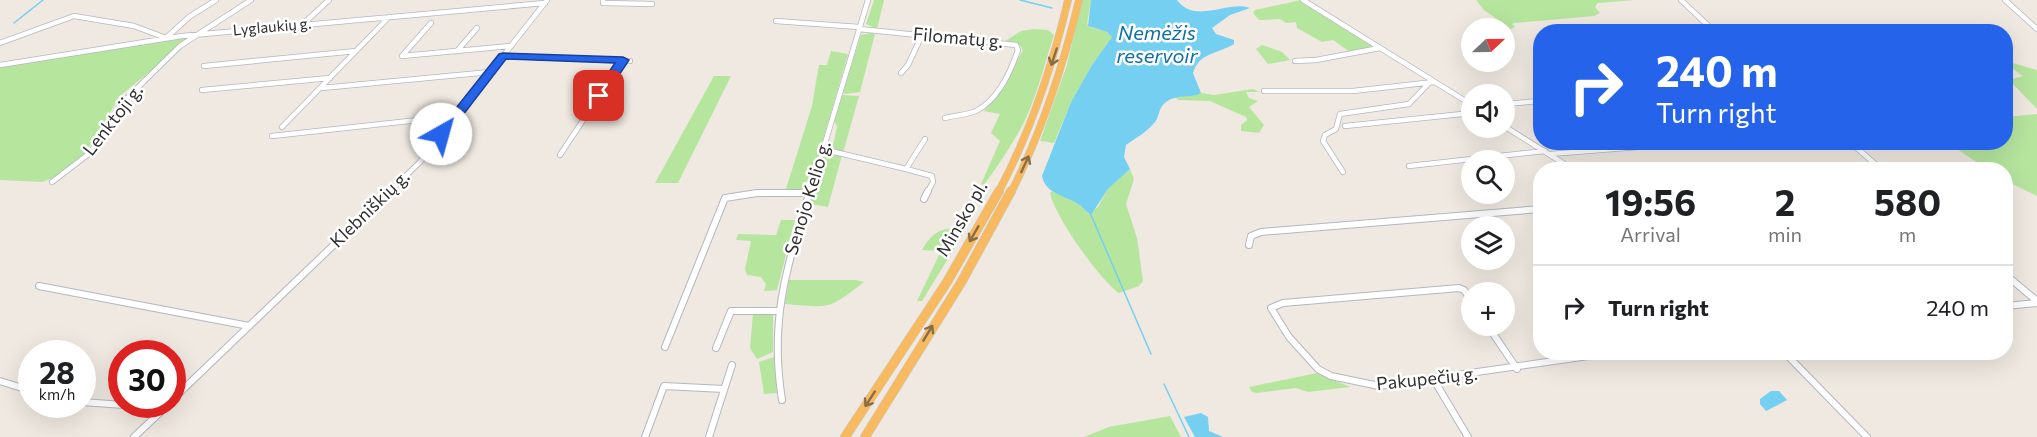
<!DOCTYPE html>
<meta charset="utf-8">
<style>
:root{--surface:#fff;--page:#f6f6f6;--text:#202124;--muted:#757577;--line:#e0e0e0}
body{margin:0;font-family:Commissioner,sans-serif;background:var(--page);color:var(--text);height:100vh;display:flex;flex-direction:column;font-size:22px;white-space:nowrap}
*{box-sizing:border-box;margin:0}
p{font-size:20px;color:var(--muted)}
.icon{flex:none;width:33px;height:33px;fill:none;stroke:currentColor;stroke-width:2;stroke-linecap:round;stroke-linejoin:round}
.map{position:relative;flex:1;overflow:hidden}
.panel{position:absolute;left:1533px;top:162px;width:480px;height:198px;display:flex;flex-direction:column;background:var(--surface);border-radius:24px;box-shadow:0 6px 24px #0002}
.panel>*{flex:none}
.banner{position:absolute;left:1533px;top:24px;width:480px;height:126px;border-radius:24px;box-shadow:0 6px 24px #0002;background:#2563eb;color:#fff;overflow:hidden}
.needle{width:39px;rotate:68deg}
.controls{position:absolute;left:1461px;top:18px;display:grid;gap:12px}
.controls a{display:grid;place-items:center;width:54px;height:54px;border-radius:50%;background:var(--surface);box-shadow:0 6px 24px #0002;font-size:30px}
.speed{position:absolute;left:18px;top:340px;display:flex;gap:12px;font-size:30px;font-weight:700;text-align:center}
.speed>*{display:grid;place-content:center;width:78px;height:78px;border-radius:50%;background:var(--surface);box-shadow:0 6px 24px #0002;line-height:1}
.speed small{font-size:15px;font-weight:400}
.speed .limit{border:9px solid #d22;background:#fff;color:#111}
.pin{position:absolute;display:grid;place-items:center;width:51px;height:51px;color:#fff;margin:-26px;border-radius:12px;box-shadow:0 3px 9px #0006}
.me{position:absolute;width:66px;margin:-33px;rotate:38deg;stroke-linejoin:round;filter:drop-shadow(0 0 4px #0008)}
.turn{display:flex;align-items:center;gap:21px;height:126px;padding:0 24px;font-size:27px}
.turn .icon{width:78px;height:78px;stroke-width:2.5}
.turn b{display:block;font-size:42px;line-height:51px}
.eta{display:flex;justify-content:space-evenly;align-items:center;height:102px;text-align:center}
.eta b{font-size:36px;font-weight:700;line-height:42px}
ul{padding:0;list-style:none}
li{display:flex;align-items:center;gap:18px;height:84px;padding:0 24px;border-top:2px solid var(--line)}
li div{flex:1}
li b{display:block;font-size:22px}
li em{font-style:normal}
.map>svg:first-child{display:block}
.green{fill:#b6e59e}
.water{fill:#75cff0}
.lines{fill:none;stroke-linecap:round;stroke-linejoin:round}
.stream{stroke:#75cff0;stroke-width:1.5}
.minor-far1-casing{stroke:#b4b7c1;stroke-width:6}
.minor-casing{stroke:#b4b7c1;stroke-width:8}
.trunk-far1-casing{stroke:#c9c9c9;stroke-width:8}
.trunk-casing{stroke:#c9c9c9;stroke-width:10}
.minor-far1{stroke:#fff;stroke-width:4.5}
.minor{stroke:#fff;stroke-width:6}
.trunk-far1{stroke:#f8ba60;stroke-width:7}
.trunk{stroke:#f8ba60;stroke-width:9}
.oneway{stroke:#896d44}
.route{fill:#2563eb;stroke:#184099;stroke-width:1.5}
.labels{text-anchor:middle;stroke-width:5;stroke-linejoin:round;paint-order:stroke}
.far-street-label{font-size:15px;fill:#2e2e2e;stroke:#fff}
.street-label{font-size:18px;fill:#2e2e2e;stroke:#fff}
.water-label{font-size:20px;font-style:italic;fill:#0d6fa3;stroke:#fff}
</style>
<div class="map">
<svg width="2037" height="437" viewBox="0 0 2037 437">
<rect width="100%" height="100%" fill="#efe9e1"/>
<path class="green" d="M874,0H884L877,29L866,24Z
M1082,0H1091L1087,24C1094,32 1107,28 1112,37L1092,65L1071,102L1054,143L1040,141L1067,65Z
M1301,0L1376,47L1350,52L1333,40L1322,42L1297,28L1296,22L1286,23L1280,19L1259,20L1253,13L1255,10Z
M1476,0H1635L1598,3L1595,7L1600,13L1594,16L1514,23L1512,24L1515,27L1511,29L1484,10Z
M1034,29L1048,30L1054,35C1045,62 1038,92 1026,118C1015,141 999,164 984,185L981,184L1000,141L991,133L1000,114L984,111L1003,87L1023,50L1018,43L1005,41L1021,31Z
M871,33L875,34L860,92L845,94L843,92L861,35Z
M186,36L192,37L120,96L92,143L83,155L56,177L42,182L0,180V67Z
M1262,45L1282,52L1290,60L1268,64L1256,49Z
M831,51L848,54L808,191L785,192L812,106L819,65H827Z
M2006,61L2037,70V109L2009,80L2023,76L2006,64Z
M714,76H731L678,183H655Z
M1253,89L1259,92H1246L1249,98L1258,101L1249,107L1264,125L1259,133L1241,131V125L1247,120L1246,117L1210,101L1179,100L1174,97L1201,93L1214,95Z
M841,95L859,96L843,153L829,149L828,146L834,142L837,126L834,121Z
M2037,114V196L2006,181V170L1987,169L1948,143L2006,142V117Z
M828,152L842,155L828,207L810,204L823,157Z
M1130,169L1134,179L1126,204L1137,238L1143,281L1139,286L1119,293C1100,280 1055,217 1050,193L1052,191L1079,204L1088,214L1098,207L1108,189Z
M781,220H795L777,290L764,291L766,284L761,277L747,275L745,269L751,241L736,240L738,234L776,235Z
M960,227L965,231L922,301H917L941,251L922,250C932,232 940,229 960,227Z
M789,280H856L864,282C828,310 830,308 785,304Z
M753,314H773V352L757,359L750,348Z
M774,357L777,393L764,394L759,362Z
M1317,373L1350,387L1308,392L1296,388L1257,393L1252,392L1249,387Z
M1170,416L1181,437H1084L1109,427Z"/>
<path class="water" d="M1091,0H1177C1195,25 1229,0 1250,8L1230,15L1212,28L1216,34L1234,40V44C1218,54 1199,52 1193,73L1201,93C1190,99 1179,93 1166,102C1158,108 1160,115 1155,122C1146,133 1137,137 1126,145L1124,157L1130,169L1108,189L1091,215C1086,212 1084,209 1080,205C1067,196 1045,194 1042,176L1071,102L1092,65L1112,37L1107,32L1088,26Z
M1771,391H1779L1787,400L1766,411L1760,404V399Z
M1201,413L1208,417L1209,431L1223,437H1195L1184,417Z"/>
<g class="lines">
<path class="stream" d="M1020,0L1052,8
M14,23L43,0
M1091,215L1151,354
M1164,384L1189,437"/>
<g class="minor-far1-casing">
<path id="minor-far1" d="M603,0V3L652,4
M1303,0L1472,105
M1681,0L1715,32
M2005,0L2037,29
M776,21L859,27
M303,24L329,0
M859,29L1016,45L1018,50C1011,71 999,98 978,110C969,115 955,115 945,118
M1690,32L1710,29
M0,43L74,16L134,26L166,38L189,17L216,0
M457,51L477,28
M402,56L511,46
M402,56L431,23
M503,56L630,61
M1295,61L1316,60L1380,48
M0,65L182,36L545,3
M204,66L356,51
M901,73L908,65L922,35
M322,88L490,72
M202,90L330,78
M1264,91H1353L1434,82
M1504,104L1540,101
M1345,126L1472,113
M1504,126L1574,170
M282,127L389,17
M272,136L455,116
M925,139L906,169L932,176L933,182L927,193
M1850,142L1882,170
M822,149L906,169
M1550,154L1702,142
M560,155L623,60
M1409,166L1545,151
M1343,172L1323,141L1325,135L1336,129L1340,114L1409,104L1428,84
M52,182L90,153L121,104L180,46L251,0
M388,193L420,162L547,0
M810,193L868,0"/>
</g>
<g class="minor-casing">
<path id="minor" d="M924,199L928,191
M1249,245L1251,236L1261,232L1540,209
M2006,275L2037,301
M39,286L249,326
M1472,301L1464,290L1459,288L1283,303L1271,308L1289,337L1318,369L1331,376L1379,386L1617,352
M2006,306L2037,303
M1488,326L1517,369
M665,347L725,198L757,193H809
M716,348L731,311H776
M1784,352L1867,437
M1434,380L1468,437
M0,381L32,391
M172,400L390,191
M782,400C769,319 787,267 810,191
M82,402L124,405
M134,437L168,405
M645,437L664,386L724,389
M709,437L732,365"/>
</g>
<g class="trunk-far1-casing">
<path id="trunk-far1" d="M998,193C1031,131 1052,68 1068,0
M1011,193C1042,131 1063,67 1079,0"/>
</g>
<g class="trunk-casing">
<path id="trunk" d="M845,437L947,282L999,191
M865,437L962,281L1011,191"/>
</g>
<use href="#minor-far1" class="minor-far1"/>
<use href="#minor" class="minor"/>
<use href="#trunk-far1" class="trunk-far1"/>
<use href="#trunk" class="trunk"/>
</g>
<defs><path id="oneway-shaft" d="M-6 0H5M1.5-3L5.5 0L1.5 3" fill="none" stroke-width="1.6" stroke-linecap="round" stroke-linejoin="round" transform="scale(1.5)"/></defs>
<g class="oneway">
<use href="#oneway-shaft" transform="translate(1054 57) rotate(108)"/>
<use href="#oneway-shaft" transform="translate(1025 164) rotate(-65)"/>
<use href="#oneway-shaft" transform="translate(974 234) rotate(120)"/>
<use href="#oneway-shaft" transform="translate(928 333) rotate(-59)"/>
<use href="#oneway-shaft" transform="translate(870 399) rotate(123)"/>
</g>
<path class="route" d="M503,53L623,57L629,60L603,99L599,100L593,96L615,63L506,59L446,137H437V132L499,54Z"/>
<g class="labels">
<g class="far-street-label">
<text transform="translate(272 27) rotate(-5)" y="5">Lyglaukių g.</text>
</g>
<g class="street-label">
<text transform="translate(958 38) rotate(5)" y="6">Filomatų g.</text>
<text transform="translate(113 120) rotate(-52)" y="6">Lenktoji g.</text>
<text transform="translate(808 198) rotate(-73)" y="6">Senojo Kelio g.</text>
<text transform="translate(370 209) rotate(-44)" y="6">Klebniškių g.</text>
<text transform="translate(962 219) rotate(-60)" y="6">Minsko pl.</text>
<text transform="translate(1427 379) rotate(-6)" y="6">Pakupečių g.</text>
</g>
<g class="water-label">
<text x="1157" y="40">Nemėžis<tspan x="1157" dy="23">reservoir</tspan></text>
</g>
</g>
</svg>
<div class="controls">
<a><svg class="needle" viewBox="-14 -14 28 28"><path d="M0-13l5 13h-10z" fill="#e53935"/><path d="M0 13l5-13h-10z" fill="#757577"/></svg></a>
<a><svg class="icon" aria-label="sound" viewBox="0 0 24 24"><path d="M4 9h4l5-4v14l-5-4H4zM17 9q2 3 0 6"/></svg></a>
<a><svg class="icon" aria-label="search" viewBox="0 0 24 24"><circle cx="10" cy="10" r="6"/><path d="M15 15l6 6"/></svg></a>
<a><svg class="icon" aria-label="layers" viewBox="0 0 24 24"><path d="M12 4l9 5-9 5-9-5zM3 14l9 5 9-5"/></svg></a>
<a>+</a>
</div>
<div class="speed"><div>28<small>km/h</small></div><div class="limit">30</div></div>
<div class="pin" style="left:599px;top:96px;background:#d93025"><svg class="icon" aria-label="arrive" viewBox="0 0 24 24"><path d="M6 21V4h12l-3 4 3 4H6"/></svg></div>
<svg class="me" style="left:441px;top:134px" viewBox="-20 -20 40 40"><circle r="19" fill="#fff"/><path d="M0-13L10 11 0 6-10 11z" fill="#2563eb"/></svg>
<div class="banner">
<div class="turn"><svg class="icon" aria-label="right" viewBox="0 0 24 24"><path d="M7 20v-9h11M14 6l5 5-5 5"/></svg><div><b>240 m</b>Turn right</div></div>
</div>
<section class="panel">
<div class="eta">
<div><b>19:56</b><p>Arrival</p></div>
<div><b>2</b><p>min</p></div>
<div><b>580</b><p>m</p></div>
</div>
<ul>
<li><svg class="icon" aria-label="right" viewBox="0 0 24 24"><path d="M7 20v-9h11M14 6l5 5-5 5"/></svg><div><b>Turn right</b></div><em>240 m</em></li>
</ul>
</section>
</div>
